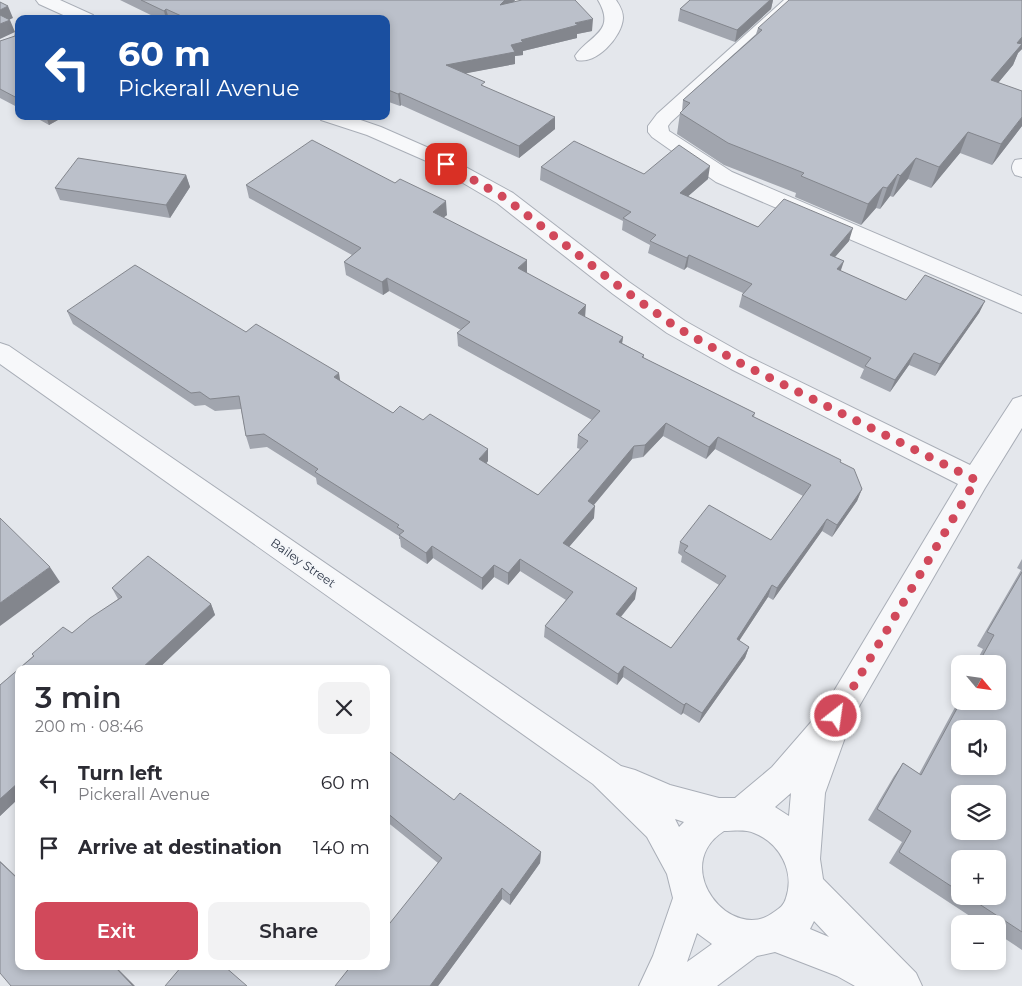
<!DOCTYPE html>
<meta charset="utf-8">
<style>
:root{--surface:#fff;--page:#f2f2f3;--text:#2b2b33;--muted:#7c7c81;--accent:#d1495b}
body{margin:0;font-family:Montserrat,sans-serif;background:var(--page);color:var(--text);height:100vh;display:flex;flex-direction:column;font-size:19px;white-space:nowrap}
*{box-sizing:border-box;margin:0}
p{font-size:16px;color:var(--muted)}
.icon{flex:none;width:28px;height:28px;fill:none;stroke:currentColor;stroke-width:2;stroke-linecap:round;stroke-linejoin:round}
.map{position:relative;flex:1;overflow:hidden}
.panel{position:absolute;left:15px;top:665px;width:375px;height:305px;display:flex;flex-direction:column;background:var(--surface);border-radius:10px;box-shadow:0 2px 8px #0003}
.panel>*{flex:none}
.hud{position:absolute;left:15px;top:15px;width:375px;height:105px;border-radius:10px;box-shadow:0 2px 8px #0003;background:#1a4fa0;color:#fff;overflow:hidden}
.needle{width:32px;rotate:119deg}
.buttons{position:absolute;left:951px;top:655px;display:grid;gap:10px}
.buttons a{display:grid;place-items:center;width:55px;height:55px;border-radius:10px;background:var(--surface);box-shadow:0 2px 8px #0003;font-size:25px}
.pin{position:absolute;display:grid;place-items:center;width:42px;height:42px;color:#fff;margin:-21px;border-radius:10px;box-shadow:0 2px 8px #0006}
.me{position:absolute;width:55px;margin:-28px;rotate:30deg;stroke-linejoin:round;filter:drop-shadow(0 0 4px #0008)}
.turn{display:flex;align-items:center;gap:18px;height:105px;padding:0 20px;font-size:22px}
.turn .icon{width:65px;height:65px;stroke-width:2.5}
.turn b{display:block;font-size:35px;line-height:42px}
.round{display:grid;place-items:center;flex:none;width:52px;height:52px;border-radius:10px;background:var(--page)}
.summary{display:flex;align-items:center;justify-content:space-between;height:85px;padding:0 20px}
h1{font-size:30px;font-weight:600;line-height:38px}
.primary-button{display:flex;gap:10px;margin-top:auto;padding:10px 20px}
.primary-button a{flex:1;height:58px;border-radius:10px;background:var(--accent);color:#fff;font-size:20px;font-weight:600;line-height:58px;text-align:center}
.primary-button a+a{background:var(--page);color:var(--text)}
ul{padding:0;list-style:none}
li{display:flex;align-items:center;gap:15px;height:65px;padding:0 20px}
li div{flex:1}
li b{display:block;font-size:19px}
li em{font-style:normal}
.map>svg:first-child{display:block}
.lines{fill:none;stroke-linecap:round;stroke-linejoin:round}
.minor-casing{stroke:#a9aeb7;stroke-width:2}
.minor{fill:#f7f8fa;fill-rule:evenodd}
.wall{fill:#a1a5ae;fill-rule:evenodd}
.shaded-wall{fill:#83868d}
.building{fill:#bbc0ca;stroke:#83868d;fill-rule:evenodd}
.route{stroke:#d1495b;stroke-width:9;stroke-dasharray:0 16.2}
.labels{text-anchor:middle;stroke-width:4;stroke-linejoin:round;paint-order:stroke}
.street-label{font-size:12px;fill:#2b3445;stroke:#f4f6f9}
</style>
<div class="map">
<svg width="1022" height="986" viewBox="0 0 1022 986">
<rect width="100%" height="100%" fill="#e4e7ec"/>
<g class="lines">
<g class="minor-casing">
<path id="minor" d="M36,0H60L93,15L96,19H72L39,4Z
M598,0H616C620,6 623,11 623,18C622,37 596,65 577,60L575,56C589,35 617,32 598,0Z
M784,0H804L671,122L668,126L669,131L732,172L1022,296V313L716,182L652,137L648,132V126L657,114Z
M318,116H349L381,127L438,152L513,193L629,282L685,321L749,357L970,465L1013,399L1022,396V428L985,488L846,729L847,732L825,793L820,859L823,879L916,973L922,986H855L837,976L775,952L757,956L717,986H639L653,956L673,898L667,874L647,837L593,784L0,364V343L9,346L621,766L635,770L670,785L719,798H735L772,767L825,706L958,484L731,369L667,333L613,294L497,203L424,160L367,135L321,120ZM791,793L789,816L775,807ZM675,819L684,822L679,827ZM724,831C733,831 745,829 754,833C780,843 795,872 786,898C784,905 780,908 774,912C732,945 668,867 724,831ZM814,921L829,937L810,929ZM697,933L712,944L687,962Z
M1022,159V177L1015,175C1011,169 1011,166 1015,160Z"/>
</g>
<use href="#minor" class="minor"/>
</g>
<path class="wall" d="M120,0H515L514,2L592,31L577,34V38L523,51V55L515,56V64L466,73L485,87L555,129L519,158L401,105L400,106L386,101V19H159Z
M690,0H773L771,9L735,42L678,21L680,9Z
M1022,0V49L1018,53L1013,65L998,83L1022,126L992,165L960,153L931,188L908,179L893,197L890,196L880,209L876,208L861,225L795,197L796,193L724,165L677,134L680,113L682,111L683,100L756,34L758,28Z
M19,24V108L0,98V41L15,36Z
M33,116H65L49,125Z
M541,167L708,179L688,196L758,227L849,241L835,257L841,271L906,300L985,301L979,313L935,376L909,365L890,392L860,378L864,369L739,307L742,295L743,293L687,267L684,270L648,253L650,245L622,230L623,221L540,180Z
M186,175L190,187L170,218L60,200L55,188Z
M246,185L447,215L443,218L527,260V273L585,317L623,337L622,343L644,355V358L755,413L754,417L840,462L862,489L857,501L832,537L822,531L773,600L768,597L739,641L749,647L745,658L699,723L683,713L681,715L623,677L617,685L544,637L545,626L566,600L520,571L508,585L494,577L482,590L433,558L427,564L401,547L400,539H399V536L317,484L316,478L267,447L250,449L246,436L241,409L215,411L205,405L195,406L73,324L67,311L246,332L340,381L393,413L488,461L486,464L538,495L580,449L577,448L578,435L592,420L458,346L457,333L461,330L389,291L383,295L346,275L344,262L352,255L249,198ZM663,436L706,459L715,449L803,496L771,540L680,542L678,553L682,556L681,562L719,585L671,648L621,617L635,599L569,547L594,518V505L632,459L643,457Z
M1022,559V950L998,934V924H982L889,863L902,842L868,820L894,776L903,763L919,774L960,698V701H998V664H975L983,649L977,646L1021,570L1017,568ZM960,859L998,896H960Z
M112,588L211,604L215,615L158,669H19V798L0,816V685L33,656L32,654L72,633L118,599Z
M386,749L454,800L541,852L540,863L510,905L502,899L438,986H335L386,966L438,863L386,821Z"/>
<path class="shaded-wall" d="M505,0H515L501,17L500,5Z
M770,0H773L771,9L735,42L737,30Z
M8,6L13,18L0,24V10Z
M166,9L169,19H166L164,11Z
M593,19L592,31L577,34V38L523,51V55L515,56V64L447,77L446,65L511,45L521,40L575,23Z
M10,20L15,32L0,39V24Z
M1022,37V49L1018,53L1013,65L983,101L991,80L1017,43Z
M400,93L401,105L400,106L398,94Z
M46,116H65L49,125Z
M555,117V129L519,158V146Z
M1022,117V126L992,165L1001,144Z
M968,132L960,153L931,188L939,167Z
M916,158L908,179L893,197L900,176Z
M710,166L708,179L678,205L680,193Z
M898,174L890,196L880,209L887,188Z
M186,175L190,187L170,218L166,205Z
M883,187L876,208L861,225L868,204Z
M446,201L447,215L433,225V212Z
M853,228L849,241L826,267L830,255Z
M689,255L687,267L684,270L687,258Z
M527,260V273L517,282L518,268Z
M844,261L840,273L837,269Z
M387,278L389,291L383,295L382,282Z
M985,301L979,313L935,376L940,364Z
M586,305L585,318L578,313Z
M623,337L621,350L619,342Z
M914,353L909,365L890,392L895,380Z
M339,373L341,386L334,377Z
M666,423L663,436L643,457L645,445Z
M718,437L715,449L706,459L709,447Z
M634,446L632,459L587,513L588,501Z
M488,449V461L479,471V459Z
M862,489L857,501L832,537L837,525Z
M595,506L594,518L562,555L563,543Z
M827,519L822,531L773,600L777,588Z
M432,546L433,558L427,564L426,553Z
M520,559V571L508,585V573Z
M494,565V577L482,590V578Z
M50,567L60,582L0,626V603Z
M772,585L768,597L733,650L737,639Z
M637,588L635,599L614,625L616,614Z
M211,604L215,615L158,669H141Z
M749,647L745,658L699,723L702,713Z
M624,666L623,677L617,685L618,674Z
M686,703L683,713L681,715L684,705Z
M19,782V798L0,816V799Z
M541,852L540,863L510,905V895Z
M0,861L19,879V880L0,862Z
M502,888V899L438,986H430Z
M114,966H115L135,986H133Z"/>
<path class="building" d="M141,0H505L500,5L522,0H575L593,19L575,23L578,25L521,40L523,42L511,45L515,52L446,65L485,82L481,85L555,117L519,146L400,93L398,94L386,89V19H188L166,9L164,11Z
M690,0H770L737,30L680,9Z
M789,0H1022V37L1017,43L1022,44L991,80L1022,91V117L1001,144L968,132L939,167L916,158L900,176L898,174L887,188L883,187L868,204L801,176L804,173L728,143L680,113L690,103L683,100L762,30L758,28Z
M0,2L8,6L0,10Z
M0,15L10,20L0,24Z
M16,23L19,24V99L0,89V41L15,36Z
M312,140L395,183L400,179L446,201L433,212L527,260L518,268L586,305L578,313L623,337L619,342L644,355L642,357L755,413L752,416L841,460L840,462L854,469L862,489L837,525L827,519L777,588L772,585L737,639L749,647L702,713L686,703L684,705L624,666L618,674L545,626L573,592L520,559L508,573L494,565L482,578L432,546L426,553L399,535L404,531L397,527L399,525L315,472L318,469L264,434L246,436L239,396L210,399L200,392L191,393L67,311L135,265L246,332L256,324L339,373L334,377L393,413L400,406L423,420L430,414L488,449L479,459L538,495L588,441L578,435L600,411L457,333L470,322L387,278L382,282L344,262L361,248L246,185ZM666,423L709,447L718,437L811,485L771,540L709,505L680,542L688,546L684,551L726,576L671,648L616,614L637,588L563,543L595,506L588,501L634,446L645,445Z
M574,141L644,174L679,145L710,166L680,193L758,227L784,199L853,228L830,255L844,261L837,269L906,300L925,275L985,301L940,364L914,353L895,380L865,366L871,358L742,295L752,284L689,255L687,258L650,241L656,235L623,218L631,212L541,167Z
M78,158L186,175L166,205L55,188Z
M0,518L50,567L0,603Z
M148,556L211,604L141,669H19V782L0,799V685L34,656L32,654L63,627L72,633L90,618L122,597L112,588Z
M1022,572V932L967,896H998V859H960V892L899,852L911,831L877,809L903,763L921,775L961,701H998V664H978L994,635L987,632ZM960,729H998V766H960ZM960,794H998V831H960Z
M386,749L454,800L460,793L541,852L510,895L502,888L430,986H335L351,966H386V928L442,858L386,812Z
M0,862L19,880V966H114L133,986H11L0,973Z
M182,966H224L247,986H165Z"/>
<g class="lines">
<path class="route" d="M446,164L505,198L621,288L676,327L740,363L976,480L836,716"/>
</g>
<g class="labels">
<g class="street-label">
<text transform="translate(303 563) rotate(35)" y="4">Bailey Street</text>
</g>
</g>
</svg>
<div class="buttons">
<a><svg class="needle" viewBox="-14 -14 28 28"><path d="M0-13l5 13h-10z" fill="#e53935"/><path d="M0 13l5-13h-10z" fill="#7c7c81"/></svg></a>
<a><svg class="icon" aria-label="sound" viewBox="0 0 24 24"><path d="M4 9h4l5-4v14l-5-4H4zM17 9q2 3 0 6"/></svg></a>
<a><svg class="icon" aria-label="layers" viewBox="0 0 24 24"><path d="M12 4l9 5-9 5-9-5zM3 14l9 5 9-5"/></svg></a>
<a>+</a>
<a>−</a>
</div>
<div class="pin" style="left:446px;top:164px;background:#d93025"><svg class="icon" aria-label="arrive" viewBox="0 0 24 24"><path d="M6 21V4h12l-3 4 3 4H6"/></svg></div>
<svg class="me" style="left:836px;top:716px" viewBox="-20 -20 40 40"><circle r="17" fill="#d1495b" stroke="#fff" stroke-width="3"/><path d="M0-11L8 9 0 5-8 9z" fill="#fff"/></svg>
<div class="hud">
<div class="turn"><svg class="icon" aria-label="left" viewBox="0 0 24 24"><path d="M17 20v-9H6M10 6l-5 5 5 5"/></svg><div><b>60 m</b>Pickerall Avenue</div></div>
</div>
<section class="panel">
<div class="summary"><div><h1>3 min</h1><p>200 m · 08:46</p></div><a class="round"><svg class="icon" aria-label="close" viewBox="0 0 24 24"><path d="M6 6l12 12M18 6L6 18"/></svg></a></div>
<ul>
<li><svg class="icon" aria-label="left" viewBox="0 0 24 24"><path d="M17 20v-9H6M10 6l-5 5 5 5"/></svg><div><b>Turn left</b><p>Pickerall Avenue</p></div><em>60 m</em></li>
<li><svg class="icon" aria-label="arrive" viewBox="0 0 24 24"><path d="M6 21V4h12l-3 4 3 4H6"/></svg><div><b>Arrive at destination</b></div><em>140 m</em></li>
</ul>
<div class="primary-button"><a>Exit</a><a>Share</a></div>
</section>
</div>
